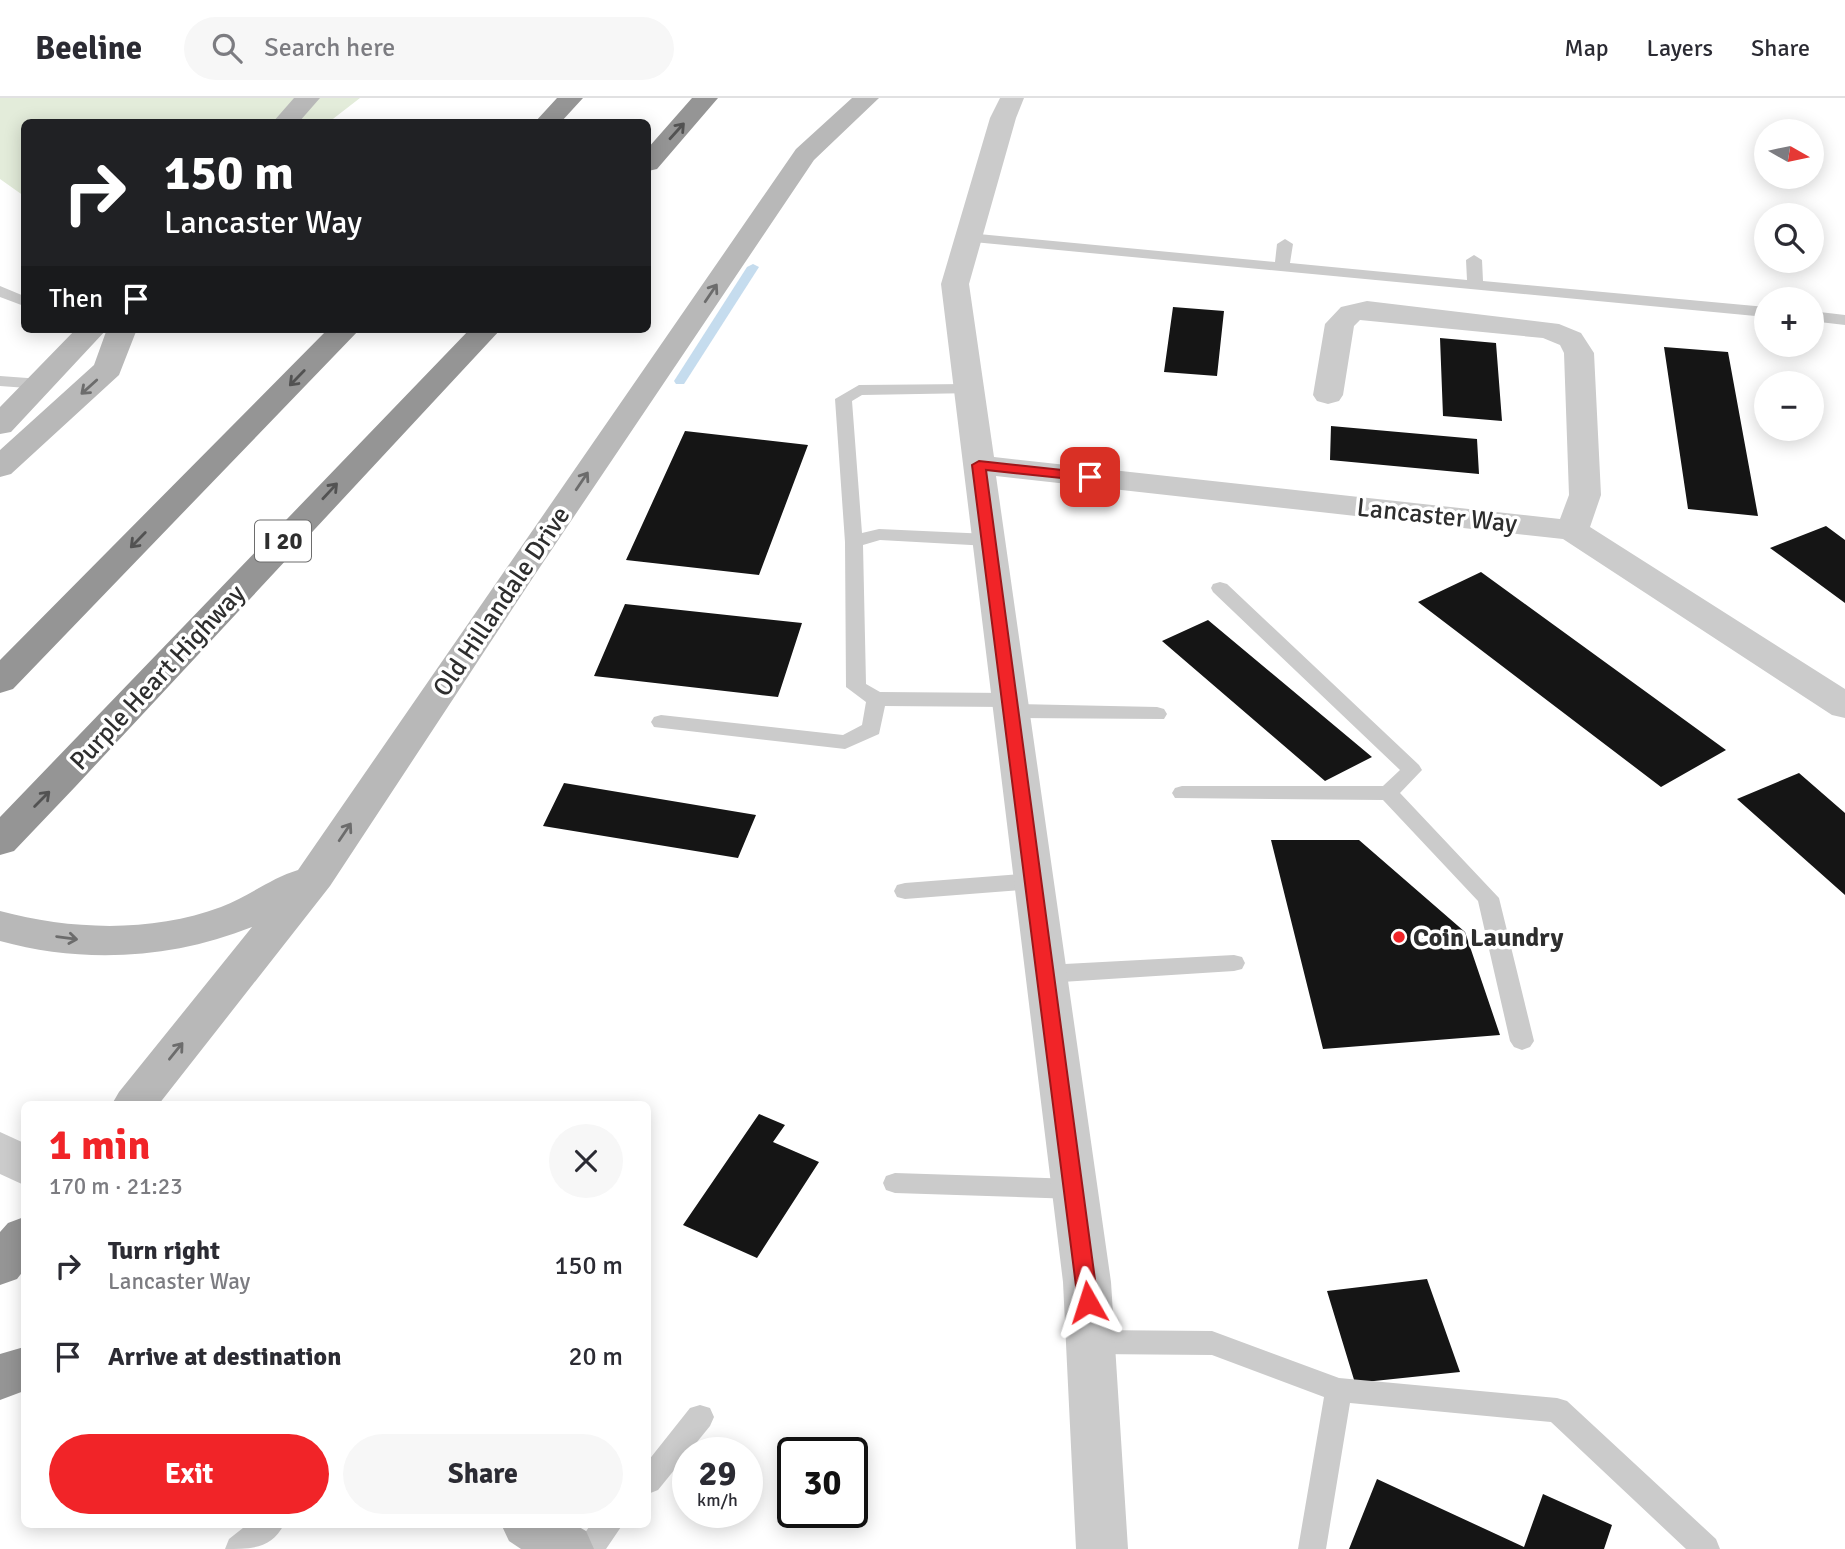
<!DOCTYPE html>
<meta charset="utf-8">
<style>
:root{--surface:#fff;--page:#f7f7f7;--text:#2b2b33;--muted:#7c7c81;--line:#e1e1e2;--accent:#f12428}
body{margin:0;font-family:Signika,sans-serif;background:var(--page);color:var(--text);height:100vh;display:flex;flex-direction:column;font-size:26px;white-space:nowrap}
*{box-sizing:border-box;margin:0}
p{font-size:23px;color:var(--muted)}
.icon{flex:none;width:38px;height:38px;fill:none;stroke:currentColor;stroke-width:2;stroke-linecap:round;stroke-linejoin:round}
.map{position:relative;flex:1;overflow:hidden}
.side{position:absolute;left:21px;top:1003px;width:630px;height:427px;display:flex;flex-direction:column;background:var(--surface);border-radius:10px;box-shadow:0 4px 18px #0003}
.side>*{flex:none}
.hud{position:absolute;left:21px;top:21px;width:630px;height:214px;border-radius:10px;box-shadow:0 4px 18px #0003;background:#202124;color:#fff;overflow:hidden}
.needle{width:46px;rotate:99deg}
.tools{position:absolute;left:1754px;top:21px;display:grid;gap:14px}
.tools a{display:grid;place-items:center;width:70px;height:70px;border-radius:50%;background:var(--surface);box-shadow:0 4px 18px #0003;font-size:35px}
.speed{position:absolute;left:672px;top:1339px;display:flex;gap:14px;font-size:35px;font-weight:700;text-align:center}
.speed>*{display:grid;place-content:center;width:91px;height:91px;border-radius:50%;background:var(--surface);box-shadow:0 4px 18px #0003;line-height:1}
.speed small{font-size:18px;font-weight:400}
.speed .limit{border:4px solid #111;border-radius:10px;background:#fff;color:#111}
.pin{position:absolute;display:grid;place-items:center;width:60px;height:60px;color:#fff;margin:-30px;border-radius:14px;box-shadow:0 4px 10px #0006}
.me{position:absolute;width:77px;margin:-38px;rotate:354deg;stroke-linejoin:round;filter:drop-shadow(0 0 5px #0008)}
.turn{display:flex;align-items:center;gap:24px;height:147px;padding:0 28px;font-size:32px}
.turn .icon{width:91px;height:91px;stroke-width:2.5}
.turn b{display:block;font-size:49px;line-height:60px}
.then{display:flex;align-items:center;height:66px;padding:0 28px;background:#0003;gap:14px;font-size:26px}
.round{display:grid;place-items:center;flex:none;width:74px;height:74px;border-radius:37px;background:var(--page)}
.head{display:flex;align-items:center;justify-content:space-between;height:119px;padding:0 28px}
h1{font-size:42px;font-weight:800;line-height:52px;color:var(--accent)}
.button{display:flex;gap:14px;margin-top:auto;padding:14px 28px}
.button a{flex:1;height:80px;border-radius:42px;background:var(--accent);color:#fff;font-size:28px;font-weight:800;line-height:80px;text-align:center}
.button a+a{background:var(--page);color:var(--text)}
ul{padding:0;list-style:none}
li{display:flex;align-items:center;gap:21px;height:91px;padding:0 28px}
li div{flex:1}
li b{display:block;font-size:26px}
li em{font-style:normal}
header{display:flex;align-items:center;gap:42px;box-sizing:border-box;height:98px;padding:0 35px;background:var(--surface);border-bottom:2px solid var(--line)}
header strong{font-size:33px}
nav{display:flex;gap:38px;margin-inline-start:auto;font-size:24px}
.search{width:490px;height:63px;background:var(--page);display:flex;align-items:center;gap:18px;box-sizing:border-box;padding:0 24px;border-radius:38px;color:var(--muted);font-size:26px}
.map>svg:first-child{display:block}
.green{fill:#e3ecda}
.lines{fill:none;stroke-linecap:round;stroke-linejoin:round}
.stream{fill:#c5dcee;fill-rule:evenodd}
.building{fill:#151515}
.service{fill:#cbcbcb;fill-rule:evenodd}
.minor{fill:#cbcbcb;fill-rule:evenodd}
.tertiary{fill:#cbcbcb;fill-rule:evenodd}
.secondary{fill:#b8b8b8;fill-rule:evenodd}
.motorway{fill:#959595;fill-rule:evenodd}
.oneway{stroke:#525252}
.oneway2{stroke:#6c6c6c}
.route{fill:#f12428;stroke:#9d171a;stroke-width:2}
.poi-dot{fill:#f12428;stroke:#fff;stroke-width:2.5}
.labels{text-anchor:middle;stroke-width:7;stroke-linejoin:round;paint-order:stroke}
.shield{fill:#fff;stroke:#6d6d6d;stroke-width:2}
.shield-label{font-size:24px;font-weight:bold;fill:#2e2e2e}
.street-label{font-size:26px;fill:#2e2e2e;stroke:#fff}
.poi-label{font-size:26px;font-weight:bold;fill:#2e2e2e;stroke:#fff;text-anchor:start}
</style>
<header>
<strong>Beeline</strong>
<div class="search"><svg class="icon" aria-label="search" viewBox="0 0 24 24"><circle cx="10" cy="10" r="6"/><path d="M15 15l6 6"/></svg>Search here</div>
<nav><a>Map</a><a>Layers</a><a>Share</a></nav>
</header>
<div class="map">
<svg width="1845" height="1451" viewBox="0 0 1845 1451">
<rect width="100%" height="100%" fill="#fff"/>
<path class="green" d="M0,0H360L329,24H24V98L0,81Z"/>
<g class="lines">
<path class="stream" d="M753,166L759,169L686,283L684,286H676L674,283L747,169Z"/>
</g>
<path class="building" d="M1173,209L1224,213L1217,278L1164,274Z
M1440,240L1496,245L1502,323L1443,318Z
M1664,249L1728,254L1758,418L1688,411Z
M1331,328L1477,341L1479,376L1330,362Z
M685,333L808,347L759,477L626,462Z
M1826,428L1845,442V505L1770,450Z
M1481,474L1726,652L1661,689L1418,504Z
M625,506L802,525L778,599L594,578Z
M1208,522L1372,659L1325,683L1162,543Z
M1799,675L1845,715V797L1737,701Z
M564,685L756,717L738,760L543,728Z
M1271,742H1359L1465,834L1500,937L1323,951Z
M759,1016L785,1027L773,1044L819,1064L757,1160L683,1127Z
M1427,1181L1460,1274L1355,1285L1327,1193Z
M1377,1381L1524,1449L1543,1396L1612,1427L1604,1451H1349Z"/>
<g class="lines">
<path class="service" d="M968,135L1275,164L1277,146L1285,141L1293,146L1290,165L1467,182L1466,162L1474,157L1482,162L1483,183L1766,209V219L963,143L960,140Z
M0,188L24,198V208L0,199Z
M1811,213L1845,217V227L1811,223Z
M0,278L41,281L49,286L41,291L0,288Z
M969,286L975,287L977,291L975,295L862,297L852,303L862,435L879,431L989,436L998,442L989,448L880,442L863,447L866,586L880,594L1010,595L1017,597L1020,602L1017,606L1157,609L1164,611L1167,616L1164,621L1011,620L1004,618L1001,613L1004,609L885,608L879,636L845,651L654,629L651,624L654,619L661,617L843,637L862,627L866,604L846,589L845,444L835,301L859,287Z
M1220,484L1227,486L1419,667L1422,672L1400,695L1499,800L1534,943L1530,949L1522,952L1514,949L1510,943L1478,803L1383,702L1175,700L1172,695L1175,690L1182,688H1383L1400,672L1213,494L1211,490L1213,486Z
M1034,775L1042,777L1045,783L1042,789L1034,791L905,801L897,799L894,793L897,787L905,785Z
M1234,857L1242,859L1245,865L1242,871L1234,873L1046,885L1038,882L1035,876L1038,870L1046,867Z
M895,1075L1075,1081L1084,1084L1087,1091L1084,1098L1075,1101L895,1095L886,1092L883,1085L886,1078Z
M1092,1232L1212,1233L1339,1280L1557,1300L1567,1303L1716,1441L1720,1451H1686L1551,1324L1350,1305L1326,1451H1298L1324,1299L1212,1257L1092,1256L1083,1252L1079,1244L1083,1236Z
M700,1307L710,1310L714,1319L710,1328L658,1392L648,1396V1363L690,1310Z
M248,1426H284C272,1451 251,1451 225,1451L229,1441Z
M591,1426H623L606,1451H574Z"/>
<path class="minor" d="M1000,0H1024L1016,20L969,186L994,359L1560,421L1569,397L1564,255L1560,247L1543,240L1360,222L1354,228L1343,297L1339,303L1328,306L1317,303L1313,297L1325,226L1341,209L1367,203L1559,226L1581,235L1594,255L1601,397L1590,429L1845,591V620L1832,617L1563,441L996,378L1111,1184L1128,1451H1076L1063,1184L941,186L990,20Z"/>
<path class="tertiary" d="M0,1034L24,1045V1087L0,1076Z"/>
<path class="secondary" d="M294,0H320L299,24H273Z
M852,0H879L814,62L536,475L330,788L159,1006H112L119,994L252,829C172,861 83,866 0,843V813C70,832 152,835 221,809C248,799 271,780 298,772L796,51Z
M76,231H107L11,334L0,336V309Z
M107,231H137L119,277L11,376L0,379V352L94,267Z
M501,1426H574L586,1433L594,1451H521L509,1443Z"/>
<path class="motorway" d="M557,0H583L561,24H535Z
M692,0H718L657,71L648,73V50Z
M328,231H360L13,591L0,595V562Z
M470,231H501L75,689L14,753L0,757V719Z
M24,1119V1172L17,1181L0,1187V1134L8,1125Z
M24,1249V1293L0,1302V1256Z"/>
</g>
<defs><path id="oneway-shaft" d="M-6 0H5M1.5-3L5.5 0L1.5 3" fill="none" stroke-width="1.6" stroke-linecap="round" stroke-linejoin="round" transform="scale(1.75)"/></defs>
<g class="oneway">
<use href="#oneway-shaft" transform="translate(677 33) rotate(-48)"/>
<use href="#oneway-shaft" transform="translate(297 280) rotate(134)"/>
<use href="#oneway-shaft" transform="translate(330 393) rotate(-47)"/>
<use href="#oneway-shaft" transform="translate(138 442) rotate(134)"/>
<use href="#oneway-shaft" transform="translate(42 701) rotate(-45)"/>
</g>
<g class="oneway2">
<use href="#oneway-shaft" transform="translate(711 195) rotate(-56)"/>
<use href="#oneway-shaft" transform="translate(89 289) rotate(138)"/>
<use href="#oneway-shaft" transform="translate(582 383) rotate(-56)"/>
<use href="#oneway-shaft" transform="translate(345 734) rotate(-56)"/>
<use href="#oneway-shaft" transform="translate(67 840) rotate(8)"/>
<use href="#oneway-shaft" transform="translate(176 953) rotate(-51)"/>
</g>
<path class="route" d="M979,363L1090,375L1096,379L1090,383L986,372L1098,1204L1095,1210L1088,1212L1081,1210L1078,1204L972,367Z"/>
<circle class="poi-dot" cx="1399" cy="839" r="7"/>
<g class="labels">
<rect class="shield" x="255" y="422.5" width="56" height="41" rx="5"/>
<g class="shield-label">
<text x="283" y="451">I 20</text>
</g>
<g class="street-label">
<text transform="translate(1437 417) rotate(6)" y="9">Lancaster Way</text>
<text transform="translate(501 503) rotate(-56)" y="9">Old Hillandale Drive</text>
<text transform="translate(157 579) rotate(-47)" y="9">Purple Heart Highway</text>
</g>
<g class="poi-label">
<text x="1413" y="848">Coin Laundry</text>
</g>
</g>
</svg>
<div class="tools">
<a><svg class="needle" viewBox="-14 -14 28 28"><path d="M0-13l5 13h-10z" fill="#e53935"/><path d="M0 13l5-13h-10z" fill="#7c7c81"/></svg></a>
<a><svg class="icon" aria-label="search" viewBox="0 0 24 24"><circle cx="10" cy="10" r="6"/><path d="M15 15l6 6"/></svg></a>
<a>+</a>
<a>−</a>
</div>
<div class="speed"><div>29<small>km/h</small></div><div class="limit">30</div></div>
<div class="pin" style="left:1090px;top:379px;background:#d93025"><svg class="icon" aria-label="arrive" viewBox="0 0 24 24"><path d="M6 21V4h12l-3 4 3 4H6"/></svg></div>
<svg class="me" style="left:1088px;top:1204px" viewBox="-20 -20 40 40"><path d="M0-17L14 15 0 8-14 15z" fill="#f12428" stroke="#fff" stroke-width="4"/></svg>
<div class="hud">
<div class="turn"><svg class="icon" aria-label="right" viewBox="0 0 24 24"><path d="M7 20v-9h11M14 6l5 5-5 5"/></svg><div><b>150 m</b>Lancaster Way</div></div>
<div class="then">Then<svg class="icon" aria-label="arrive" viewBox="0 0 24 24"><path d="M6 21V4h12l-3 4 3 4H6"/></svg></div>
</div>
<section class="side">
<div class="head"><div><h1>1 min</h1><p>170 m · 21:23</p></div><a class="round"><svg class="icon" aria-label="close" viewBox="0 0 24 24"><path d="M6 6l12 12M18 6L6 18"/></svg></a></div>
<ul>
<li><svg class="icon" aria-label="right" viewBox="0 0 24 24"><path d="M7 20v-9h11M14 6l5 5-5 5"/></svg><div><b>Turn right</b><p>Lancaster Way</p></div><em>150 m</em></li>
<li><svg class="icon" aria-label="arrive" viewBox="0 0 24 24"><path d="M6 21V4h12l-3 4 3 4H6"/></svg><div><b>Arrive at destination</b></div><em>20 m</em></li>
</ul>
<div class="button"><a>Exit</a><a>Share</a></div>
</section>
</div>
